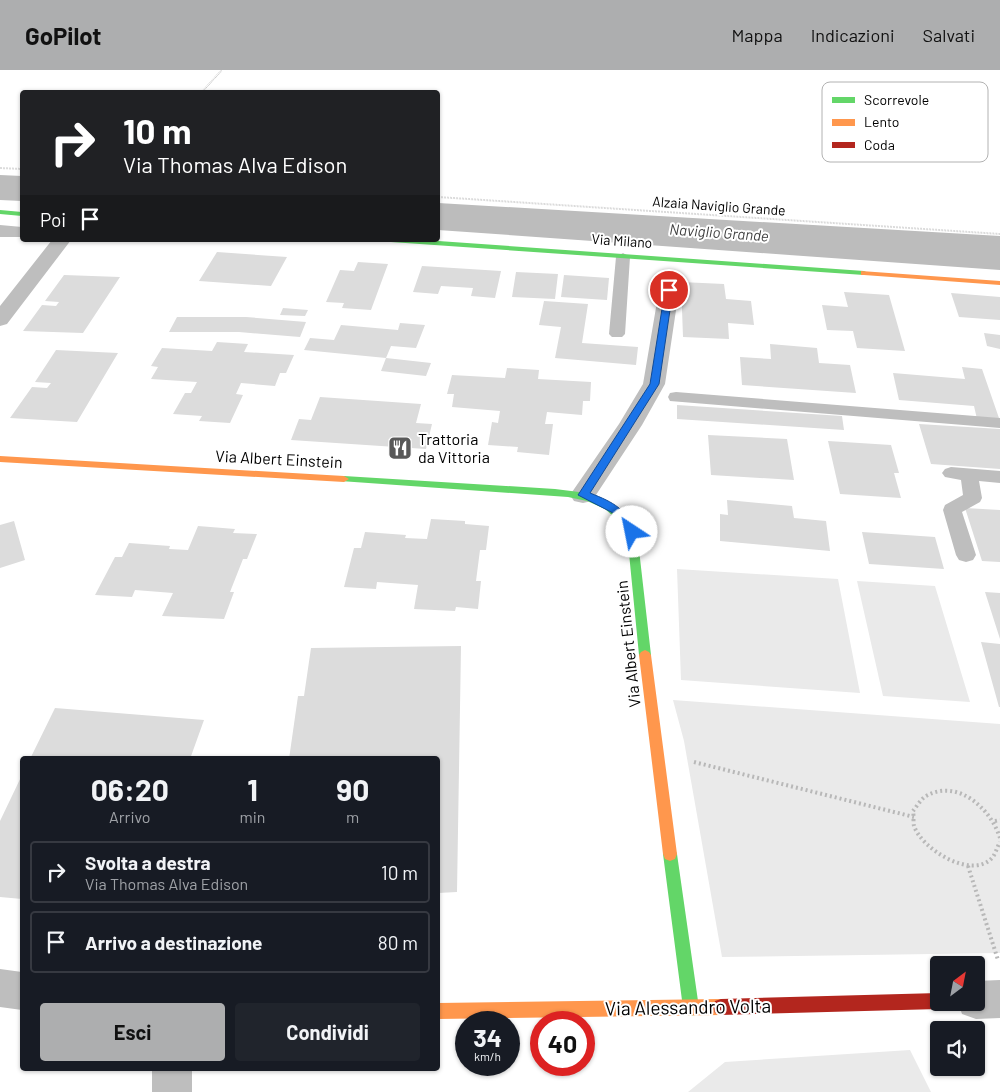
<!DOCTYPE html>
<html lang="it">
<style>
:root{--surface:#171b24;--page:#20242c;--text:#f1f3f6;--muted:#9ea1a6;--line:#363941;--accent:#adaeaf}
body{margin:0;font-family:Barlow,sans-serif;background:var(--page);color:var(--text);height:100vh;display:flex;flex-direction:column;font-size:19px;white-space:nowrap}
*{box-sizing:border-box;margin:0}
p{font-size:16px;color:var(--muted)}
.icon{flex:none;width:28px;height:28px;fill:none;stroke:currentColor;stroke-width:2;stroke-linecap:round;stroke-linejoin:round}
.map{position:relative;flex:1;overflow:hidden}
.details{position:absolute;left:20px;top:686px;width:420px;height:315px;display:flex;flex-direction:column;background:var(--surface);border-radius:5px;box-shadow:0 1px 4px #0004}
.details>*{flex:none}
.guide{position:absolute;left:20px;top:20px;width:420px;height:152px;border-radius:5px;box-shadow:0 1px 4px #0004;background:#202124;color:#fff;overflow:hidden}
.needle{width:32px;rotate:32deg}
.tools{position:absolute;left:930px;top:886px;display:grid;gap:10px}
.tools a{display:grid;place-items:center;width:55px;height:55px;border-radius:5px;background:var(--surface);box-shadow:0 1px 4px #0004;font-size:25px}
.speed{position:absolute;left:455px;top:941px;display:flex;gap:10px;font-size:25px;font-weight:700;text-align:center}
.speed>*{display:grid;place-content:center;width:65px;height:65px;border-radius:50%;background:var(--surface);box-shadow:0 1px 4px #0004;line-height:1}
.speed small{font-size:12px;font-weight:400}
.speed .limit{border:8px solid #d22;background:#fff;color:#111}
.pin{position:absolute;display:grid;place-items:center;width:42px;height:42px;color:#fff;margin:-21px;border:2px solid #fff;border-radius:50%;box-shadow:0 1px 5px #0007}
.me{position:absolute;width:55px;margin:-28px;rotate:326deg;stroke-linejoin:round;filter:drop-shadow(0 0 4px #0008)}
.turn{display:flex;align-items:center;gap:18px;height:105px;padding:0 20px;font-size:22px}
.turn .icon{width:65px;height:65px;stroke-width:2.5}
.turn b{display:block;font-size:35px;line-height:42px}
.then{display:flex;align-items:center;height:48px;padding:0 20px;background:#0003;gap:10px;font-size:19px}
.eta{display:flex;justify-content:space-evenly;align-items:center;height:85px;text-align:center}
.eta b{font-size:30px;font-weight:700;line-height:35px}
.button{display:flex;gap:10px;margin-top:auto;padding:10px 20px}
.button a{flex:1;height:58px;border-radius:5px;background:var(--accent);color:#111;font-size:20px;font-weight:700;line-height:58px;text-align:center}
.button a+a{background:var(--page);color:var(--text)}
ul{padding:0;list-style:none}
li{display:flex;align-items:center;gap:15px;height:62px;margin:0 10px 8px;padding:0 10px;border:2px solid var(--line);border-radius:5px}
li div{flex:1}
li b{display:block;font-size:19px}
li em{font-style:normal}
header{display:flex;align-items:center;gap:30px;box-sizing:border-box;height:70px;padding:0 25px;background:var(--accent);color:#111}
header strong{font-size:24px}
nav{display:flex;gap:28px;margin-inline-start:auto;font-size:18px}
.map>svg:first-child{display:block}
.green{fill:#eaeaea}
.water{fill:#bcbcbc}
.building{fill:#dcdcdc}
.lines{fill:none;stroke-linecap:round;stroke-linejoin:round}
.path-far1{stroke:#b8b8b8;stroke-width:2;stroke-dasharray:0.5 1;stroke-linecap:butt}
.path{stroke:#b8b8b8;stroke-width:4;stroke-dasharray:2 3;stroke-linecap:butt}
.lane{fill:#bebebe;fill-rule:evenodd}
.street{fill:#bebebe;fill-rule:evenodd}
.fast{fill:#63d668;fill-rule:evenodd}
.slow{fill:#ff974d;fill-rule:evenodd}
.jam{fill:#b3261e;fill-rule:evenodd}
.route{fill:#1a73e8;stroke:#114b97}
.labels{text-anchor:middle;stroke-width:4;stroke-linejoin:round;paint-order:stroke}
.far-street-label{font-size:14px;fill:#000;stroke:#fff}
.far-water-label{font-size:15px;font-style:italic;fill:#404040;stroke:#fff}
.poi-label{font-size:16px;fill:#000;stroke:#fff;text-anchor:start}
.street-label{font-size:16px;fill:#000;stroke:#fff}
.near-street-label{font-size:19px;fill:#000;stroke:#fff}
.key{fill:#fff;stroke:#b2b2b2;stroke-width:1}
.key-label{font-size:14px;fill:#000}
</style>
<header>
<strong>GoPilot</strong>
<nav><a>Mappa</a><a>Indicazioni</a><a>Salvati</a></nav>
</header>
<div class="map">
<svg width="1000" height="1022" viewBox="0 0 1000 1022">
<rect width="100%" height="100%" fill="#fff"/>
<path class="green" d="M677,499L838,509L860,623L681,610Z
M857,511L935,516L970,632L883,626Z
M673,630L1000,654V883L722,887L684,671Z
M910,980L931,1022H688L725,992Z"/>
<path class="water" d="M0,105L22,106V131L0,130Z
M438,133L1000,166V200L438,160Z"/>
<path class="building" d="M217,182L287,187L271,216L199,211Z
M358,192L388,194L371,240L342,238L344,233L326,232L340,200L354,201Z
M422,196L501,201L495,228L471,226L473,218L441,216L438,224L413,222Z
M516,202L558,204L555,229L512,227Z
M64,205L120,207L83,263L23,261L42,235L56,236L59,232L45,231Z
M564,205L609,208L607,230L561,227Z
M681,212L724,214L726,229L751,231L754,255L728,253L729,269L683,267Z
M844,222L889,225L905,281L857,278L853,261L827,260L822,235L848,237Z
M951,223L1000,227V250L959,247Z
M544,231L588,234L582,273L638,277L636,295L555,288L561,257L539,255Z
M283,238L308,240L305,246L280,245Z
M177,247H246L306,252L300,267L239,262H169Z
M400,253L425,255L416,278L391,276L386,288L304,280L310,268L334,270L341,255L398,260Z
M984,263L1000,265V279L987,276Z
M217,272L248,274L244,282L294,285L286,303H280L275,316L241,313L236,324L243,325L230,353L199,351L202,346L173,344L185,323H191L197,312L151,309L158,297L151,296L162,278L212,281Z
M770,274L817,278L819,293L850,295L856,323L742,315L740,287L771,289Z
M56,280L118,283L77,352L10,348L32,317L47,318L51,313L35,312Z
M386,288L431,293L426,306L381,301Z
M962,297L982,299L1000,351L977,349L974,336L899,330L893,303L965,309Z
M507,298L539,300L538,309L591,312L590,331H583L582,345L547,342L545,354H553L549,385L517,382L518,377L488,375L492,352L498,353L500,341L452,337L454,324H447L452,305L505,308Z
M320,327L421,334L416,353L432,354L426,379L291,370L299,349L311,350Z
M677,335L842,346L844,360L677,349Z
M919,354L1000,359V399L931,394Z
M708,365L787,369L794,410L711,405Z
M828,371L891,375L899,403H894L901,428L840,424Z
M727,430L792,436L794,448L826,451L830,481L720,471V444L728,445Z
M965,438L1000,440V492L982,491Z
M431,449L465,451V454L489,456L486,480H480L476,511H481L478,539L456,537L455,541L414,539L418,515L377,512L376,519L344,517L354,478H361L365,462L406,465L405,468L427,469Z
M14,451L25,490L0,498V455Z
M198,456L235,459L233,463L257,464L247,489H243L230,522H234L224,549L162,546L173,523L135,520L132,527L95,525L115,487H122L129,473L170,476L169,479L188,480Z
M862,462L935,467L944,499L869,494Z
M985,522L1000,523V569Z
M981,572L1000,574V637H999Z
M461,576L457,822L438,823V689H289L298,626H304L311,578Z
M55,638L204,650L190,689H30Z
M22,705V829L0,827V751Z"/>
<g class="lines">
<path class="path-far1" d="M202,22L222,0
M0,98L22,99
M438,127L1000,164"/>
<path class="path" d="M694,692L914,747
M995,751L1000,750
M1000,768C991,739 958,708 926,726C921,729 917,736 913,741C914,745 913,752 914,756C922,779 970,809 991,789C995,786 997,777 1000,772
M968,796L998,890"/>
<path class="lane" d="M623,183L630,187L625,264L622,267H612L609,264L616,187Z
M676,322L1000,348V358L670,331L668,327L670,323Z
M951,397L1000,401V413L979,411L982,428L980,432L962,442L976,485L973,490L966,492L959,490L956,485L943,440L945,435L963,425L961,410L945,407L942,403L945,399Z"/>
<path class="street" d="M0,155L22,157V167H0Z
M52,170H71L7,254L0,256V236Z
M669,214L676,216L679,220L665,314L642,355L592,431L583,433L574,431L570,425L619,354L643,314L659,220L662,216Z
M0,899L22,902V940L0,937Z
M1000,910V948L976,949L962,944L958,932H976V911Z
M152,999H192V1022H152Z"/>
<path class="fast" d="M0,140L22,142V146L0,144Z
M387,170H424L864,201L868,203L864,205L391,172Z
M344,406L555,419L579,422L594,426L612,434L628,449L637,462L651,585L649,588H641L639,585L627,463L613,446L605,439L587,431L568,427L340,411L339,409L340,407Z
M670,777L675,779L677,784L699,938L697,944L691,946L685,944L683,938L663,784L665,779Z"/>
<path class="slow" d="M861,201L1000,211V215L864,205H861Z
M0,386L344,406L349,409L344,412L0,392Z
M645,580L649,582L651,585L677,784L675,789L670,791L665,789L663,784L639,585L641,582Z
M721,929L727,931L729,937L727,943L721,945L438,949V933Z"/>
<path class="jam" d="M939,923V932H946L945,937L939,939L721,945L715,943L713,937L715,931L721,929Z"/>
</g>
<path class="route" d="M669,218L673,220L659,314L590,423C615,433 624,438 637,462L632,466L628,465L620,451L613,443L578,425L650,314L665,220Z"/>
<defs>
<g id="restaurant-square" transform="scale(1.25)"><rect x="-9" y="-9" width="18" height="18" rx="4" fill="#595959" stroke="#fff"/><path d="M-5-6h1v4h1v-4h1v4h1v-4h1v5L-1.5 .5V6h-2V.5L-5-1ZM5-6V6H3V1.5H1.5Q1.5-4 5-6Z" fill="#fff"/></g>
</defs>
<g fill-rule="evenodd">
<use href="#restaurant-square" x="400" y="378"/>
</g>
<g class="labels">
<g class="far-street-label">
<text transform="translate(719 136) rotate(4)" y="5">Alzaia Naviglio Grande</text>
<text transform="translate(622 171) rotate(4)" y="5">Via Milano</text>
</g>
<g class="far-water-label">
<text transform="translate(719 163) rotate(4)" y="5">Naviglio Grande</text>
</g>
<g class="poi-label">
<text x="418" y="375">Trattoria<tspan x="418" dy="18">da Vittoria</tspan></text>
</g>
<g class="street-label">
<text transform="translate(279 389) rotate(3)" y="6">Via Albert Einstein</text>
<text transform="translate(628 574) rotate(-96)" y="6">Via Albert Einstein</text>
</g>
<g class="near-street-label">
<text transform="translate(688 937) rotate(-1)" y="7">Via Alessandro Volta</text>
</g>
</g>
<rect x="822" y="12" width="166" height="80" rx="8" class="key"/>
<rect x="832" y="27" width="23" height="6" fill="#63d668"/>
<rect x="832" y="49" width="23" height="7" fill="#ff974d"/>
<rect x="832" y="72" width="23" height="6" fill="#b3261e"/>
<g class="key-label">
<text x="864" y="35">Scorrevole</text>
<text x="864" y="57">Lento</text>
<text x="864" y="80">Coda</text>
</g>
</svg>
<div class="tools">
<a><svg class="needle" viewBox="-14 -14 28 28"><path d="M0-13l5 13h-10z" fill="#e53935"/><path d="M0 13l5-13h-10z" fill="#9ea1a6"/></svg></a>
<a><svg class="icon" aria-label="sound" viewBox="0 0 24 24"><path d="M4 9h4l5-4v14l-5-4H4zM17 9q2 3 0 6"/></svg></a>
</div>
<div class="speed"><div>34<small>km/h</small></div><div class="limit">40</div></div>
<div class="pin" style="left:669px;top:220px;background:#d93025"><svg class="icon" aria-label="arrive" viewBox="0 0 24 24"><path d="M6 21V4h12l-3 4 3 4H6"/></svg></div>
<svg class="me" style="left:632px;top:462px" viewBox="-20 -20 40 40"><circle r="19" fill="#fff"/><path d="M0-13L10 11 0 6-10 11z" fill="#1a73e8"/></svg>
<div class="guide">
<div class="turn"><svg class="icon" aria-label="right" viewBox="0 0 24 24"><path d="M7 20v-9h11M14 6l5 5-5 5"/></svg><div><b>10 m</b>Via Thomas Alva Edison</div></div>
<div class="then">Poi<svg class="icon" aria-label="arrive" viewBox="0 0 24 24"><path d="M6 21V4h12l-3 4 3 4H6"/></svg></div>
</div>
<section class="details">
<div class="eta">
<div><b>06:20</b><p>Arrivo</p></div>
<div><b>1</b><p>min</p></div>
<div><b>90</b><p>m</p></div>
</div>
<ul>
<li><svg class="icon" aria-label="right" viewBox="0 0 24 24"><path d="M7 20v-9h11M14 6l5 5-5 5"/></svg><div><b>Svolta a destra</b><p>Via Thomas Alva Edison</p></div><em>10 m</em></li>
<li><svg class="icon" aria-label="arrive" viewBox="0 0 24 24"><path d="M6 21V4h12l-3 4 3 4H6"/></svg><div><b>Arrivo a destinazione</b></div><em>80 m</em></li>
</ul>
<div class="button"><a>Esci</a><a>Condividi</a></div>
</section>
</div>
